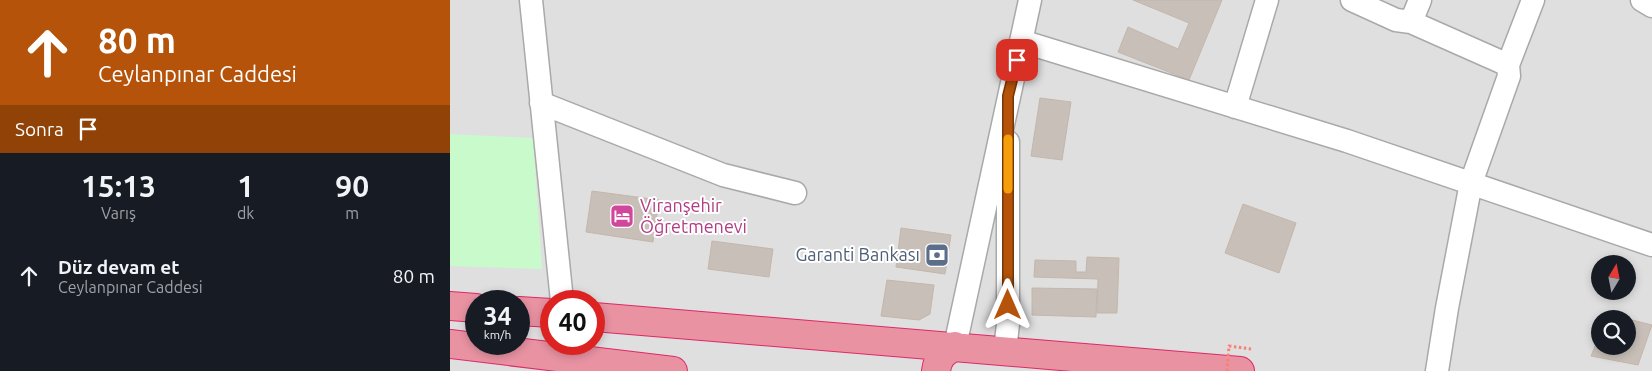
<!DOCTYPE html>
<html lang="tr">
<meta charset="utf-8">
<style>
:root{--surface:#171b24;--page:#242831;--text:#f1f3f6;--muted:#9ea1a6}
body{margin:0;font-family:Ubuntu,sans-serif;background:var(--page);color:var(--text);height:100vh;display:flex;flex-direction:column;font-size:19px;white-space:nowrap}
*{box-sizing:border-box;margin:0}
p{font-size:16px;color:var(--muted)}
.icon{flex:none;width:28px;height:28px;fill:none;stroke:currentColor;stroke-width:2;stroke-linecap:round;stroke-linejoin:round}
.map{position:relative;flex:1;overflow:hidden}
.details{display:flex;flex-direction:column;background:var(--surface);width:450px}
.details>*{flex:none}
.banner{background:#b45309;color:#fff;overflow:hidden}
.needle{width:32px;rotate:10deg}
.controls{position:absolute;left:1141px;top:255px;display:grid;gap:10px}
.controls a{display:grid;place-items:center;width:45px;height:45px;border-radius:50%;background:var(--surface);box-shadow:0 2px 8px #0003;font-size:25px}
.speed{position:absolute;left:15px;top:290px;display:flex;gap:10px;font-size:25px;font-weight:700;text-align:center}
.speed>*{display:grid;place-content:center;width:65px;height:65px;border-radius:50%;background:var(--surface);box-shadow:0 2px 8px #0003;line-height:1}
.speed small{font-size:12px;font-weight:400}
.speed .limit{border:8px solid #d22;background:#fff;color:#111}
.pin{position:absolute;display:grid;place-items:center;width:42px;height:42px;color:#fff;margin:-21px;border-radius:10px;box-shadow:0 2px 8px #0006}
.me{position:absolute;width:55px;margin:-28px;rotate:0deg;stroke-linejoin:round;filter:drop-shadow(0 0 4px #0008)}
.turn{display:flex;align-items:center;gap:18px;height:105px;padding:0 15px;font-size:22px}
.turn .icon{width:65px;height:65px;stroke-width:2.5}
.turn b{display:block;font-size:35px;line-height:42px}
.then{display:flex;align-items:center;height:48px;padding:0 15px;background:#0003;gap:10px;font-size:19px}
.eta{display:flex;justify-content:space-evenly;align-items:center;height:85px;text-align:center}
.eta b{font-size:30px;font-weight:700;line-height:35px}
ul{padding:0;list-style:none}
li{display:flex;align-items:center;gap:15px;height:75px;padding:0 15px}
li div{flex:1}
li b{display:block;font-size:19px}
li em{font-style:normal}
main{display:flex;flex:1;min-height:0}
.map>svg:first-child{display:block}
.residential{fill:#e0dfdf;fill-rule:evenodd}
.park{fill:#c8facc}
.building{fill:#c7bfb8;stroke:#c4b6ab}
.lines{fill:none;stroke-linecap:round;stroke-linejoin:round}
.minor-casing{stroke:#a9a9a9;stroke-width:25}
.highway-casing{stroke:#dc2a67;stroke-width:30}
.minor{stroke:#fff;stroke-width:22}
.highway{stroke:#e892a2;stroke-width:28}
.path-bridge{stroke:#fa8072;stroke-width:3;stroke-dasharray:2.5 2.5;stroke-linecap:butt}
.route-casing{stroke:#753606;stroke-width:12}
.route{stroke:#b45309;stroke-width:9}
.slow{stroke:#f59e0b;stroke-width:9}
.labels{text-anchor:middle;stroke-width:4;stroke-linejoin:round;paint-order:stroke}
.hotel-label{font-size:18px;fill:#b23c85;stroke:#fff;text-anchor:start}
.service-label{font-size:18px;fill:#4e5e75;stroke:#fff;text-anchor:end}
</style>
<main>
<section class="details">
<div class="banner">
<div class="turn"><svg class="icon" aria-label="ahead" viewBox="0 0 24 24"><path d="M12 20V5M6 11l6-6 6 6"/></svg><div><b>80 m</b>Ceylanpınar Caddesi</div></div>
<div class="then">Sonra<svg class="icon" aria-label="arrive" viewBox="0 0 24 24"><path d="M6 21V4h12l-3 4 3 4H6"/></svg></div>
</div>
<div class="eta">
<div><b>15:13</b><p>Varış</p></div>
<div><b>1</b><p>dk</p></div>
<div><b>90</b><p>m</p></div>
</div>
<ul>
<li><svg class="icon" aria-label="ahead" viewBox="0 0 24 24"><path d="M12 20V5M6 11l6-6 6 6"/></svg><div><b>Düz devam et</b><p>Ceylanpınar Caddesi</p></div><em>80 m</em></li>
</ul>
</section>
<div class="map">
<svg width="1202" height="371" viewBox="0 0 1202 371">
<rect width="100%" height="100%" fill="#f2efe9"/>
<path class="residential" d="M0,0H1202V371H0ZM1150,264H1178V291H1150ZM26,301H69V344H26ZM101,301H144V344H101ZM1150,319H1178V346H1150Z"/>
<path class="park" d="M0,134L83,138L92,269L0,266Z"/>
<path class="building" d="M683,0H772L739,80L668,52L678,27L728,49L739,23Z
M590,98L621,102L612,160L581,156Z
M142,191L209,200L203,242L136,232Z
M793,204L846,223L829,273L775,253Z
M451,228L501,235L495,274L446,267Z
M262,241L323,249L319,277L258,269Z
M637,257L669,258L667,313H647L648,279L584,277L585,260L626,261V272H636Z
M437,280L484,285L480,314L469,320L431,316Z
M582,288L647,289L646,317L582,315Z
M1158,315L1176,319H1156Z
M1178,319L1202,325L1188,365L1141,356L1150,334V346H1178Z"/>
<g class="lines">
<g class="minor-casing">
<path id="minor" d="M81,0L112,301
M902,0L946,20L961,22L1058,65
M1192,0L1202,6
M961,22L970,0
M571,41L897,141L1202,245
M91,103L273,175L345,193
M785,107L817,0
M505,346L580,0
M555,350L558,324V142
M987,371L997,308L1021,183L1059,76L1058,65L1083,0"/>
</g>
<g class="highway-casing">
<path id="highway" d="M0,306L26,308
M69,311L101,313
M144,317L790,371
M0,344L223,371
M486,371C488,357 493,353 505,346"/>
</g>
<use href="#minor" class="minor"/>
<use href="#highway" class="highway"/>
<path class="path-bridge" d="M777,371L779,346L801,349"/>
</g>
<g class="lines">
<g class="route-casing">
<path id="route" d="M558,305V96L567,60"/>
</g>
<use href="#route" class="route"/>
<path class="slow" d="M558,139V189"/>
</g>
<defs>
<g id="hotel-square" transform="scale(1.25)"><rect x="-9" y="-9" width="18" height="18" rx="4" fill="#d1479c" stroke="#fff"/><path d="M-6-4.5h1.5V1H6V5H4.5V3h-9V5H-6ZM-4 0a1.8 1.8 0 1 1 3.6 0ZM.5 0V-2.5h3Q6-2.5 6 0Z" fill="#fff"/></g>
<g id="bank-square" transform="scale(1.25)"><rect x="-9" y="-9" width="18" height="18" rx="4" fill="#5c6f8a" stroke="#fff"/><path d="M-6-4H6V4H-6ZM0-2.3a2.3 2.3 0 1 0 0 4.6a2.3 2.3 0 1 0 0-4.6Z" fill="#fff"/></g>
</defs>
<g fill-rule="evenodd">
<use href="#hotel-square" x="172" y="216"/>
<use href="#bank-square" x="487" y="255"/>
</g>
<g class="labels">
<g class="hotel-label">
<text x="190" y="212">Viranşehir<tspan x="190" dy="21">Öğretmenevi</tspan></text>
</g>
<g class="service-label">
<text x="470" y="261">Garanti Bankası</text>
</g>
</g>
</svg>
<div class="controls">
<a><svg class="needle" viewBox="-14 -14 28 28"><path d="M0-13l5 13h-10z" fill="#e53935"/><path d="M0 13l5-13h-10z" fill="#9ea1a6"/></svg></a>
<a><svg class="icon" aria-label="search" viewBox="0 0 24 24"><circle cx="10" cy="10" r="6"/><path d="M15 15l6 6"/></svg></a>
</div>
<div class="speed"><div>34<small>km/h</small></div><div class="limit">40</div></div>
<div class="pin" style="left:567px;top:60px;background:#d93025"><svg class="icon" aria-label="arrive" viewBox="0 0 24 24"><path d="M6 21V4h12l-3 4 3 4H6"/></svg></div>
<svg class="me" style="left:558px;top:305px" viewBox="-20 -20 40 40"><path d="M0-17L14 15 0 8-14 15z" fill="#b45309" stroke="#fff" stroke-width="4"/></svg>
</div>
</main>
